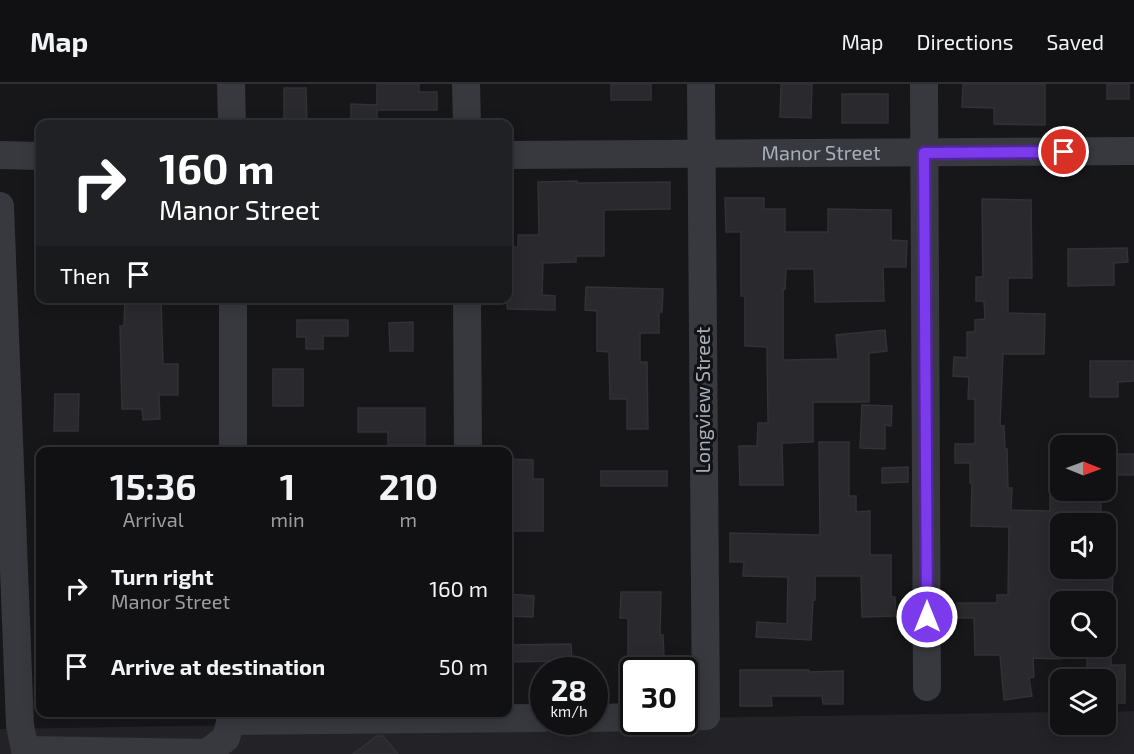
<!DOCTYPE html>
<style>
:root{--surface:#111114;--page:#1e1f22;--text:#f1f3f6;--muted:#9c9da0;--line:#303134}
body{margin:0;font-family:"Exo 2",sans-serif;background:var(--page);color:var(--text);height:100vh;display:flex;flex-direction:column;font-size:22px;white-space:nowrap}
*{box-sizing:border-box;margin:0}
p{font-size:20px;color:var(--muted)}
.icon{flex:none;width:33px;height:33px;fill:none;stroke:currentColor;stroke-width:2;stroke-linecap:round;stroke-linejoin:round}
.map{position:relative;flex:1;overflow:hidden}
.panel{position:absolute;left:36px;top:363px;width:476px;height:270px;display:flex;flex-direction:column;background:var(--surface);border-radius:12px;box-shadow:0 3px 15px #0003,0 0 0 2px var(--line)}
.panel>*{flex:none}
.guide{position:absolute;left:36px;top:36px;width:476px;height:183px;border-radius:12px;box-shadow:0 3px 15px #0003,0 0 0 2px var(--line);background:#202124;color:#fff;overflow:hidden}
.needle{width:39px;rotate:91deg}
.fabs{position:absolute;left:1050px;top:351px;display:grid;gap:12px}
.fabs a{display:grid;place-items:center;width:66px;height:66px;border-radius:12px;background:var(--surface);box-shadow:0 3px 15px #0003,0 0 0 2px var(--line);font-size:30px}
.speed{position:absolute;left:530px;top:573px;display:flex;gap:12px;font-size:30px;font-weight:700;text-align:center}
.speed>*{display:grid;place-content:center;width:78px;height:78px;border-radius:50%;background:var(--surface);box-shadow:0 3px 15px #0003,0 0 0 2px var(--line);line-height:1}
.speed small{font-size:15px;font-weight:400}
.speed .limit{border:3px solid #111;border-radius:9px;background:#fff;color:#111}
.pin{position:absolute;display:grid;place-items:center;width:51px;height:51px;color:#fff;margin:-26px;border:3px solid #fff;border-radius:50%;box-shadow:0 2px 6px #0007}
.me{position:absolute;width:66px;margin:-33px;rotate:0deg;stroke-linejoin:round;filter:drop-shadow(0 0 4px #0008)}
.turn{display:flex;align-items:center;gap:21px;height:126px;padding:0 24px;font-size:27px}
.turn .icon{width:78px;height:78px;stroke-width:2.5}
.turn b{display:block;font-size:42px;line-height:51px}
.then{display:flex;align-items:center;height:57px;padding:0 24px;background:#0003;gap:12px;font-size:22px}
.eta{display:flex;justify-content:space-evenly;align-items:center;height:102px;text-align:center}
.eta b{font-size:36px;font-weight:700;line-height:42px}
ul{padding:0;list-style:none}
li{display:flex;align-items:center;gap:18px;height:78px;padding:0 24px}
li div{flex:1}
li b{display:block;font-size:22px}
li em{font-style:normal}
header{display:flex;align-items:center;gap:36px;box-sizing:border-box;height:84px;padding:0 30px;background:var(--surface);border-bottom:2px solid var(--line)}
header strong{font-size:28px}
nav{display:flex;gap:33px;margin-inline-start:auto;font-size:21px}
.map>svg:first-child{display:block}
.built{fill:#232327}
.building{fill:#2a2a2e;stroke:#313136;stroke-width:1.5}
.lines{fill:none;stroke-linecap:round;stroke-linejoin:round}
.minor{stroke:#38393f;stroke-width:28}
.route-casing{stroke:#51269a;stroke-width:15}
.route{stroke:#7c3aed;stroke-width:10}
.labels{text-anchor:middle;stroke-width:6;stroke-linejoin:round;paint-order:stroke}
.street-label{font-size:20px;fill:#a8afba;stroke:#121215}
</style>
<header>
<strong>Map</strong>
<nav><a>Map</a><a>Directions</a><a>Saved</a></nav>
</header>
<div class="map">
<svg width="1134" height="670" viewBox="0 0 1134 670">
<rect width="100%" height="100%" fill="#17171a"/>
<path class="built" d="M1134,627V670H0V645L543,636V638H684V634L1060,628V640H1106V628Z"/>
<path class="building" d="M377,0H419V8H437V26H377V40H351V20L377,21Z
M611,0H651V16H611Z
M781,0H812L811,34L780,33Z
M963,0H1045V41L994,40V24L962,23Z
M1107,0H1129V15H1107Z
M284,4H306L307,39H284Z
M842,10H888V39H842Z
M577,97V99L670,98V125L604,126V172H576V178L543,179L542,211L555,212V226L507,225L508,198H510L509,163H518V151H539L538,98Z
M725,114H764V125H785V148H828V125L891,126V156L907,157L906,183H883L884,217L815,218L814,185H786L785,205L783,204V276L838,275L836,251L885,246L887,267L869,269V318H813V358L782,359L783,401H740L739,362H757L758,339H768L767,263L745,262V212H741V148H726Z
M982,115L1031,116L1032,194H1008V229L1045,230L1044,270H1003L1000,342H1004L1005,365H1007L1008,404H1012L1011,426L1050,427V406H1101V436L1060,437V484H1095V492L1113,493L1112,518H1060V520H1049L1050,560H1060V575L1033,574L1034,593L1029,594L1032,612L1004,616L1000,571H975L974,534H957V519H997V511H1008L1009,443L971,442L972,399H970V379H955V360H975V315H968L969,293L953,292L954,273L967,274V248H975V236L985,235L984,217H976V193H983Z
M1127,164L1128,178L1114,179V201L1068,202V165Z
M586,203L663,205L662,228H659V249H640V278H647L648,345H627V315H610L609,268L597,267V227L585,226Z
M125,214H161L163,280H178V311H159L160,335L143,336L142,325H122L120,242H124Z
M297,236H348V252H323V265H306V253H297Z
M413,238V267H390L389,239Z
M1090,277H1134V297L1118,298V313H1090Z
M273,285H303V322H273Z
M55,310H79L78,347H54Z
M862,321L892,322L891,342L885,341V365L860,364Z
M358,324H425V361H388V348H358Z
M819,358H849V412H856V428L870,427V471H891V513H895L896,532L862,533L861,492H815V516H813L811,556L756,553L757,538L787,540L788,493L743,492L744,478H730V449L820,451Z
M1106,370H1134V391H1106Z
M510,375L533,376V395H543V447H509Z
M908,383V398L882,399V384Z
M601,387H667V402H601Z
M621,508H661L660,551H663L664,572H656V586H635V575H628V534H620Z
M507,510L534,512L533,533L507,532Z
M571,560L572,577L507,578V561Z
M1087,562H1111V581H1125V619H1106V596H1087Z
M740,586H809V588L843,587V620H823L822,612H771L772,622H740Z
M377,652H383L398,670H353Z"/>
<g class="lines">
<g class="minor">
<path d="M231,0L232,40"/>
<path d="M466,0L467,40"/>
<path d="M924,0L927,603"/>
<path d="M0,71L40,72"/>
<path id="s1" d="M507,71L1134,67"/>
<path d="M0,122L20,641L25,666L207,669L226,654L233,628"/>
<path d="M233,214V368"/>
<path d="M467,214L468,368"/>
<path d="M684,633L706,632L701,0"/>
<path d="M594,634L633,633"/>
<path d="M230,637L543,634"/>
</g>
</g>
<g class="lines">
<g class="route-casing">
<path id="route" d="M927,533L924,69L1064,68"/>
</g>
<use href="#route" class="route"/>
</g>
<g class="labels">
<g class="street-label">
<text dy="7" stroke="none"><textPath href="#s1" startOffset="314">Manor Street</textPath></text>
<text transform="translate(703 316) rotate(-90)" y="7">Longview Street</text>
</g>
</g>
</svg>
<div class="fabs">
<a><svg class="needle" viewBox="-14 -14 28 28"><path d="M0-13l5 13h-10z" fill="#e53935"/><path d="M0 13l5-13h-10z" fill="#9c9da0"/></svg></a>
<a><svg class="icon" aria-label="sound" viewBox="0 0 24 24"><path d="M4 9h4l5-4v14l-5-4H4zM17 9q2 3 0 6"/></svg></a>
<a><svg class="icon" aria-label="search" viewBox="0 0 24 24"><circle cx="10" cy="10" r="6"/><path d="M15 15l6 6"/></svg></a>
<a><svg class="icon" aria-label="layers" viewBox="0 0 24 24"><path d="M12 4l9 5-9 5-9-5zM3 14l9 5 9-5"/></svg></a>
</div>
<div class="speed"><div>28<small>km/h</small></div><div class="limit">30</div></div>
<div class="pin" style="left:1064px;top:68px;background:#d93025"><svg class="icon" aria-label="arrive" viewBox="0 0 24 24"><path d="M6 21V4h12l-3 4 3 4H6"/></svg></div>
<svg class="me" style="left:927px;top:533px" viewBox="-20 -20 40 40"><circle r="17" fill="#7c3aed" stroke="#fff" stroke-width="3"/><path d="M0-11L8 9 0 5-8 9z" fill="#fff"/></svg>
<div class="guide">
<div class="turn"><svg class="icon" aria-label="right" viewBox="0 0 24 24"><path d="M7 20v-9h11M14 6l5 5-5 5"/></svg><div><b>160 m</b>Manor Street</div></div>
<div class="then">Then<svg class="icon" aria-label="arrive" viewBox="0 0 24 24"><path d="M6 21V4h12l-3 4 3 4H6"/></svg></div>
</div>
<section class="panel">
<div class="eta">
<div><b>15:36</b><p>Arrival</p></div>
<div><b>1</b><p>min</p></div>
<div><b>210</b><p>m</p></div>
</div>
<ul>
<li><svg class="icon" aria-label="right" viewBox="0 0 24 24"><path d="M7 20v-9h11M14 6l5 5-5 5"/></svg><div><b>Turn right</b><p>Manor Street</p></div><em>160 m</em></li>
<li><svg class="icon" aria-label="arrive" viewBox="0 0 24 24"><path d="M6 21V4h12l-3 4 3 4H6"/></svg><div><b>Arrive at destination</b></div><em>50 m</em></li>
</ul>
</section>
</div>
